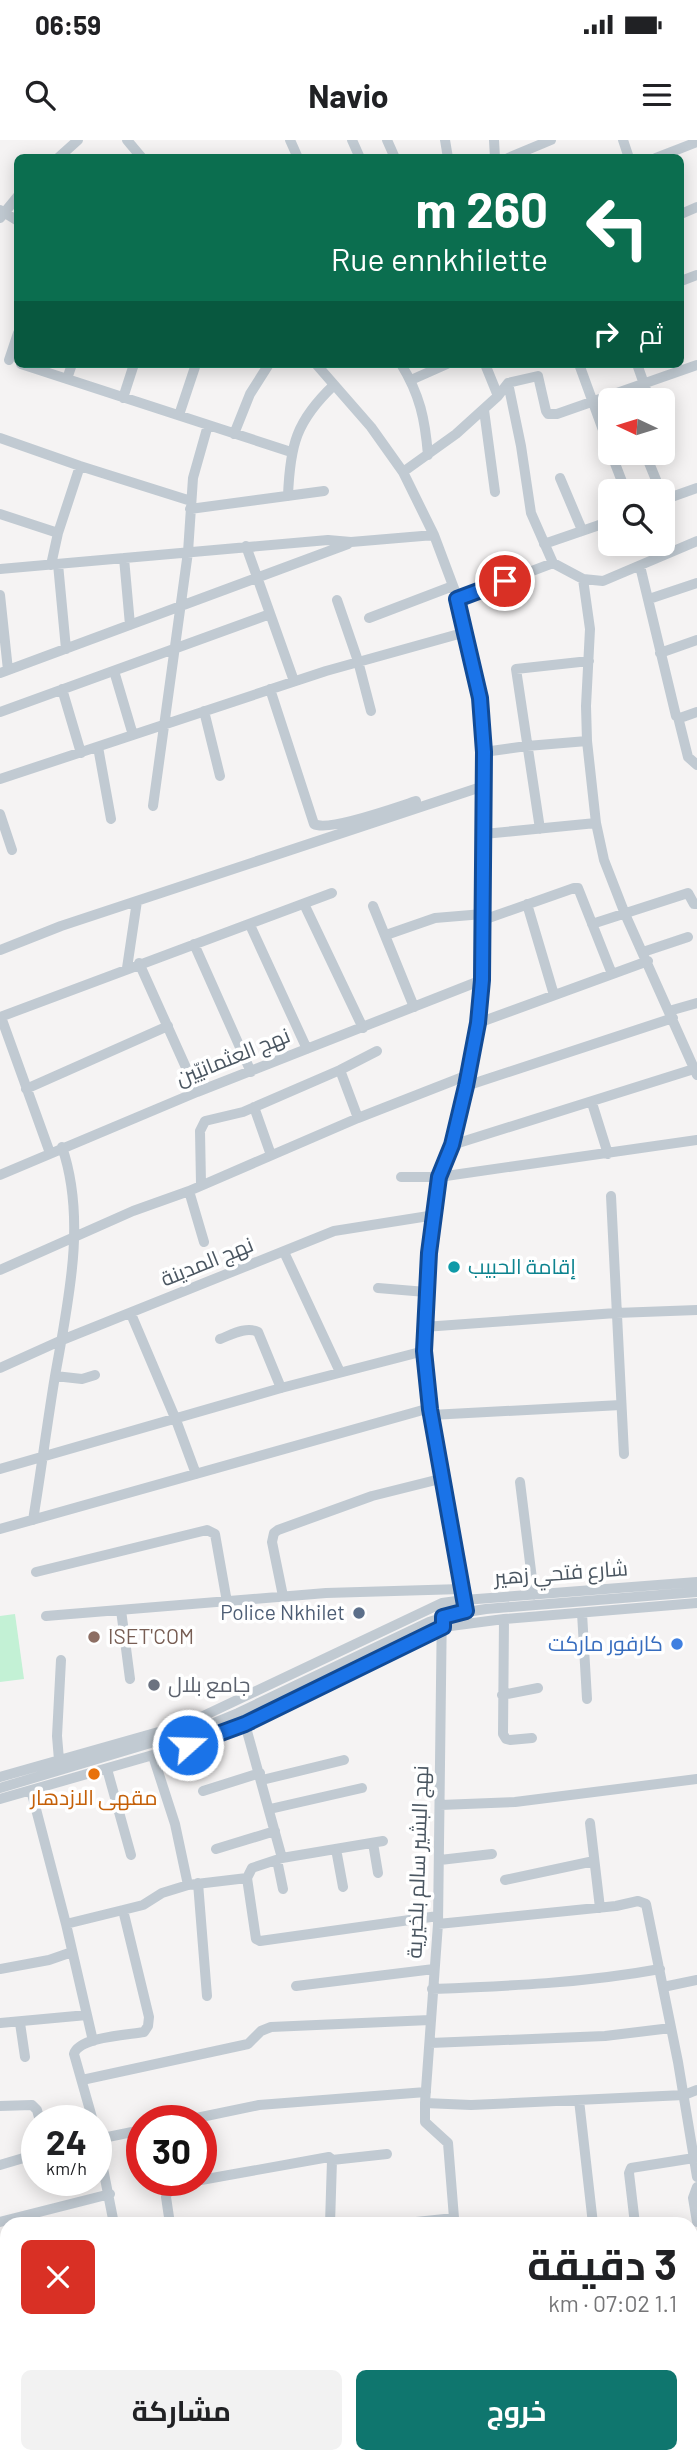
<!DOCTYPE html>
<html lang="ar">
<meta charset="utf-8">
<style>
:root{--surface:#fff;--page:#f2f2f2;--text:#202124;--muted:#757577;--accent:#0f766e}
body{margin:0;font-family:Barlow,Cairo,sans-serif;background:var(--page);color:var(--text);direction:rtl;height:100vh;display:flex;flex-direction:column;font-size:26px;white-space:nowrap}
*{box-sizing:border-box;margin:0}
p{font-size:23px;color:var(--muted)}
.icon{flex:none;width:38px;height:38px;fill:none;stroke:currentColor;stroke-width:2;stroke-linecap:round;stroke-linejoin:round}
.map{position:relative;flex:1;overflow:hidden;direction:ltr}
.panel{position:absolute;left:0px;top:2077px;width:698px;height:247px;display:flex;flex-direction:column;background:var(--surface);border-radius:21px 21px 0 0;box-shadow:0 4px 18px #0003;direction:rtl}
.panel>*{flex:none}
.guide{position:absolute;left:14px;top:14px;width:670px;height:214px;border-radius:10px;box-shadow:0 4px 18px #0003;direction:rtl;background:#0b6e4f;color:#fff;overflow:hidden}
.needle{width:46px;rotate:274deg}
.tools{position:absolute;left:598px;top:248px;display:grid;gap:14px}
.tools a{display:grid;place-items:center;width:77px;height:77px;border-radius:10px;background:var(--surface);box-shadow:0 4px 18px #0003;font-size:35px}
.speed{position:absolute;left:21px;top:1965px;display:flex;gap:14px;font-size:35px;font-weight:700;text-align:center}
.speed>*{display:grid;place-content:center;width:91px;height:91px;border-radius:50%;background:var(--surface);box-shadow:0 4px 18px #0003;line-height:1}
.speed small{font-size:18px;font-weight:400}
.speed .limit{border:10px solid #d22;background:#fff;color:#111}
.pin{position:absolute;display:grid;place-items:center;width:60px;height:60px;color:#fff;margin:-30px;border:4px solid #fff;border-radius:50%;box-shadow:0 2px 7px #0007}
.me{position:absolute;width:77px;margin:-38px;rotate:70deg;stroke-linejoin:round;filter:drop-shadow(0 0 5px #0008)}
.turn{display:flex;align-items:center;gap:24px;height:147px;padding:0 21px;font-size:32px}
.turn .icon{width:91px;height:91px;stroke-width:2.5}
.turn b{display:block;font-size:49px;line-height:60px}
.then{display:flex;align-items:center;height:66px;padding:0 21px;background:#0003;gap:14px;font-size:26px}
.round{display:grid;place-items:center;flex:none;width:74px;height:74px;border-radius:10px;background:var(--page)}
.head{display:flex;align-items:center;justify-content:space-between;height:119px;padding:0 21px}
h1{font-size:42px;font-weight:700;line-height:52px}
.primary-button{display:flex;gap:14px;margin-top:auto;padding:14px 21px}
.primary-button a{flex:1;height:80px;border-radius:10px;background:var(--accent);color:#fff;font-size:28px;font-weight:700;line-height:80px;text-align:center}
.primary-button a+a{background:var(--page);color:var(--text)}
.status{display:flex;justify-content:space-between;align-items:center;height:49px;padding:0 35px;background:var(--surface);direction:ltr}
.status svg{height:19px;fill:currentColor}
header{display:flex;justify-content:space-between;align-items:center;height:91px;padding:0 21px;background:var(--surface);font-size:32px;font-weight:700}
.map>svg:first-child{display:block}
.grass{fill:#c3f1d5}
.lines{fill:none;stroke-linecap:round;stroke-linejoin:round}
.minor{stroke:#c1cad2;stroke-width:10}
.route-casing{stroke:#114b97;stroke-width:18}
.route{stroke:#1a73e8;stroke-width:12}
.culture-dot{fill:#0f9aa8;stroke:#fff;stroke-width:2.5}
.service-dot{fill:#5c6f8a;stroke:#fff;stroke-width:2.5}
.education-dot{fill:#8d6e63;stroke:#fff;stroke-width:2.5}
.shop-dot{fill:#3f7fe0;stroke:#fff;stroke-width:2.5}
.worship-dot{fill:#6b7280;stroke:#fff;stroke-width:2.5}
.food-dot{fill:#e8710a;stroke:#fff;stroke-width:2.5}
.labels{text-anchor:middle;stroke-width:7;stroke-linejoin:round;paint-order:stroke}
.street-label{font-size:21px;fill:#4a5661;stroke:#fff}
.culture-label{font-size:21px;fill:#0d838f;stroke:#fff;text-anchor:start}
.service-label{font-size:21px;fill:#4e5e75;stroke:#fff;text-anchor:end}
.education-label{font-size:21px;fill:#785e54;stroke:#fff;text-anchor:start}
.shop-label{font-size:21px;fill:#366cbe;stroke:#fff;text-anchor:end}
.worship-label{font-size:21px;fill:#5b616d;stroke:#fff;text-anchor:start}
.food-label{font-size:21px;fill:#c56008;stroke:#fff}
</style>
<div class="status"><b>06:59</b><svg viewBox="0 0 49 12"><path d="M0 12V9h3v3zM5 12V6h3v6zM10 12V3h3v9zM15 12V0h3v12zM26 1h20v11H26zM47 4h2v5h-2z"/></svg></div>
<header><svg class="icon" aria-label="menu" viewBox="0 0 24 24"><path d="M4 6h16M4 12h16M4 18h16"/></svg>Navio<svg class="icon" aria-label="search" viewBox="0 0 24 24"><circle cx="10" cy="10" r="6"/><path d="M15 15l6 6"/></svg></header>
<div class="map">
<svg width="697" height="2323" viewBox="0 0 697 2323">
<rect width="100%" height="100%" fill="#f5f3f3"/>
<path class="grass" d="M15,1474L24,1539L0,1542V1476Z"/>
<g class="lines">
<path class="minor" d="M127,0L142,18
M290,0L298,18
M352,0L360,18
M387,0L395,18
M445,0L448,18
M494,0L495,18
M623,0L629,18
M58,18L78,0
M508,18L551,0
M656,18L697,2
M0,70L18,81
M681,74L697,67
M0,78L18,56
M681,141L697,135
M9,220L18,193
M21,224L291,312
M316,224L371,287L403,332L434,395L458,459L480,558L484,612L482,840L478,883L466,946L452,1005L439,1037L429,1113L424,1211L430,1268L444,1338L467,1483
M401,224C420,255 425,279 428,315
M579,224L611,312
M637,224L650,261
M67,239L72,224
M411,240L447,224
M508,243L521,306L531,373L553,423
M498,256L508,243L538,236L546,271L548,274H557L697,225
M123,258L134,224
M484,270L495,352
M179,275L196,224
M234,294L250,254L269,224
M663,295L666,301
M0,298L80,326L191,361
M611,313L626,352
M645,313L661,352
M403,332L456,294L498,256L485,224
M560,338L582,390
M288,356C290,305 296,281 334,245
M663,360L697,348
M190,369L324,351
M0,374L58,393
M544,404L611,381
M246,406L294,541
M124,418L130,485
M58,424L66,509
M51,425L58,393L80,326
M640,426L676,576L680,578L697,572
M0,429L328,400L351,402L434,395
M583,439L590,489L586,566L587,601L596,683L604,720L625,774L697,935
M0,455L8,530
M458,459L553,423L583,439L603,441L697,401
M649,459L697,443
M337,460L358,521L371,571
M369,478L453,446
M660,513L697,500
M114,531L133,595
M0,533L348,404
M62,549L81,613
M270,549L314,684C329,692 397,667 416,661
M204,571L220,636
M0,572L270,474
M678,577L688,617L697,625
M98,607L111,679
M484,612L527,606L587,601
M0,639L326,531L466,492
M153,666L188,412L193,338L208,285
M0,674L12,710
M540,689L516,529L589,521
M484,694L596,683
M304,764L363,888
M527,764L554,855
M373,766L414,867
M483,780L574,748H578L612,834
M592,784L688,753L694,764H697
M250,785L307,909
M386,795L435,778L483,774
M194,804L251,932
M0,810L61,786L484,646
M643,812L688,797
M139,823L197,952
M127,828L137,761
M669,871L697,863
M0,877L332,753
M1,877L50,1013
M478,883L648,821
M340,930L358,978
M466,946L673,878
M26,949L168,886
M592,963L608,1014
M254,967L271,1015
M452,1005L697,928
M0,1035L197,952L482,840
M401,1037H439L697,1000
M201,1044L200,991L205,981L243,972L340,930L377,911
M189,1051L204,1102
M611,1056L624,1314
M284,1112L340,1232
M0,1130L133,1071L189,1051L358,978L468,935
M378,1148L426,1152
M131,1174L176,1280L196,1334
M424,1187L616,1173L697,1170
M220,1199C231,1195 246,1186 258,1192L281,1248
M0,1228L62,1200L334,1091L435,1075
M55,1236L82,1239L95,1235
M431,1275L621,1265
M0,1329L281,1248L424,1211
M520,1342L534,1455
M33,1380C41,1332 47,1284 55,1236C68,1162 87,1080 62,1007
M0,1389L430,1268
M36,1432L207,1390L215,1394L227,1462
M283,1456L272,1402L274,1393L278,1390L372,1356L444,1338
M442,1463L438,1784L425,1963L471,1965L684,1955L697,1950
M121,1470L130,1539
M582,1473L587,1559
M46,1476L326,1453L462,1449
M504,1479L503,1594L506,1599L510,1600L532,1598
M502,1555L538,1548
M245,1584L282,1718
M153,1616L175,1684L188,1745
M59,1620L57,1596L61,1520
M107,1629L131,1715
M0,1637L162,1591L199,1578L442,1463L464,1460L697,1442
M262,1640L344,1620
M0,1648L204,1587L238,1573L429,1482L454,1474L486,1469L697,1452
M31,1650L66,1784L93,1901
M203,1651L260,1633
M0,1659L205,1600L245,1584L443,1487L504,1479L697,1463
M440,1665L515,1662L697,1639
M270,1669L362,1648
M590,1683L600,1768
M383,1701L282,1718L252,1728L247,1738L256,1799L260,1801L438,1776
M373,1703L378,1733
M216,1709L275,1691
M336,1709L343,1747
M277,1720L283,1749
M440,1720L492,1714
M505,1740L594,1721
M198,1743L207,1856
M123,1770L143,1765L162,1753L188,1745L247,1738
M66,1784L123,1770L149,1877L148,1886L144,1892C127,1895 79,1897 74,1914L93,1981
M438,1784L616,1766L638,1761L646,1764L678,1922L697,2037
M0,1829L49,1820L72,1812
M296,1846L434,1829
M663,1847L697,1840
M432,1849C509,1846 584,1843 660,1829
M0,1883L87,1875
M20,1883L25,1917
M430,1903L605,1896L671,1888
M82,1940L248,1904L261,1891L271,1887L430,1880
M579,1960L593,2084
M0,1966L32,1965L37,1970L40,1981
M182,1981L259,1965L426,1952
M96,1993L114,2084
M98,1999L142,1990
M332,2020L387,2014
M0,2025L37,2014
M201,2040L329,2017L332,2020L330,2084
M697,2047L693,2058L697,2082
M0,2082L110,2054
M170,2084L166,2057L169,2047L198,2040
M397,2084L454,2078L448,2003L425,1982V1963
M635,2084L629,2033L631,2028L694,2018
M0,2119L6,2143
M0,2209L7,2208
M326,2317L333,2323
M486,2317L488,2323
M631,2317L632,2323
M45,2323L49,2317
M444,2323L470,2317"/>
</g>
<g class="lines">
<g class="route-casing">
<path id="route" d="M188,1605L245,1584L443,1487V1477L466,1471L430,1269L424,1211L429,1113L439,1037L452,1005L466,946L478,883L482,840L484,612L480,558L457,459L505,441"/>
</g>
<use href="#route" class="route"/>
</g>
<circle class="culture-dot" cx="454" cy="1127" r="7"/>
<circle class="service-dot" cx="359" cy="1473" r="7"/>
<circle class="education-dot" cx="94" cy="1497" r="7"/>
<circle class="shop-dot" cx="677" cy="1504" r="7"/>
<circle class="worship-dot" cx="154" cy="1545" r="7"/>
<circle class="food-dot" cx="94" cy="1634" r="7"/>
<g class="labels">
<g class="street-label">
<text transform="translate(233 917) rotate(-22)" y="7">نهج العثمانيّين</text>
<text transform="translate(207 1122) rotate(-22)" y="7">نهج المدينة</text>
<text transform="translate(561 1433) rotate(-4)" y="7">شارع فتحي زهير</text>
<text transform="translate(418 1722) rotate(-88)" y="7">نهج البشير سالم بلخيرية</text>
</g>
<g class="culture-label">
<text x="468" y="1134">إقامة الحبيب</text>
</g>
<g class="service-label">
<text x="345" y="1480">Police Nkhilet</text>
</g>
<g class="education-label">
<text x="108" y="1504">ISET'COM</text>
</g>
<g class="shop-label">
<text x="663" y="1511">كارفور ماركت</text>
</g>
<g class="worship-label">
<text x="168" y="1552">جامع بلال</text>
</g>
<g class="food-label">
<text x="94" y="1665">مقهى الازدهار</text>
</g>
</g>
</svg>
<div class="tools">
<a><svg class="needle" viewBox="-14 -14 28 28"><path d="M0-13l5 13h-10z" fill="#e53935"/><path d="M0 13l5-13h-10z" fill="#757577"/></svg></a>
<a><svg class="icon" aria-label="search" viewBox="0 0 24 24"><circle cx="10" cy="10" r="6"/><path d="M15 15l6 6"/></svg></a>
</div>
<div class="speed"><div>24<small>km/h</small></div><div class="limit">30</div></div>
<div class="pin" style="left:505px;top:441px;background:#d93025"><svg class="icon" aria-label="arrive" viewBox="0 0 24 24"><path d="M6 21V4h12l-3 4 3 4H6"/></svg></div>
<svg class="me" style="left:188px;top:1605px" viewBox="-20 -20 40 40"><circle r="17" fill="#1a73e8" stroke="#fff" stroke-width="3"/><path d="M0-11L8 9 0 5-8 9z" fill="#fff"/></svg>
<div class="guide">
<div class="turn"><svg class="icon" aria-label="left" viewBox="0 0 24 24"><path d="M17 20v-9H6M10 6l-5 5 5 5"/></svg><div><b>260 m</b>Rue ennkhilette</div></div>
<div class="then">ثم<svg class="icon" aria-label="right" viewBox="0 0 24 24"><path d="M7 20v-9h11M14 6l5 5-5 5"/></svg></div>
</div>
<section class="panel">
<div class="head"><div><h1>3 دقيقة</h1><p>1.1 km · 07:02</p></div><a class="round" style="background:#d93025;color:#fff"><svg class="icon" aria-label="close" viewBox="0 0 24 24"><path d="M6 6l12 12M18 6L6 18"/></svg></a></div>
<div class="primary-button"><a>خروج</a><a>مشاركة</a></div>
</section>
</div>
